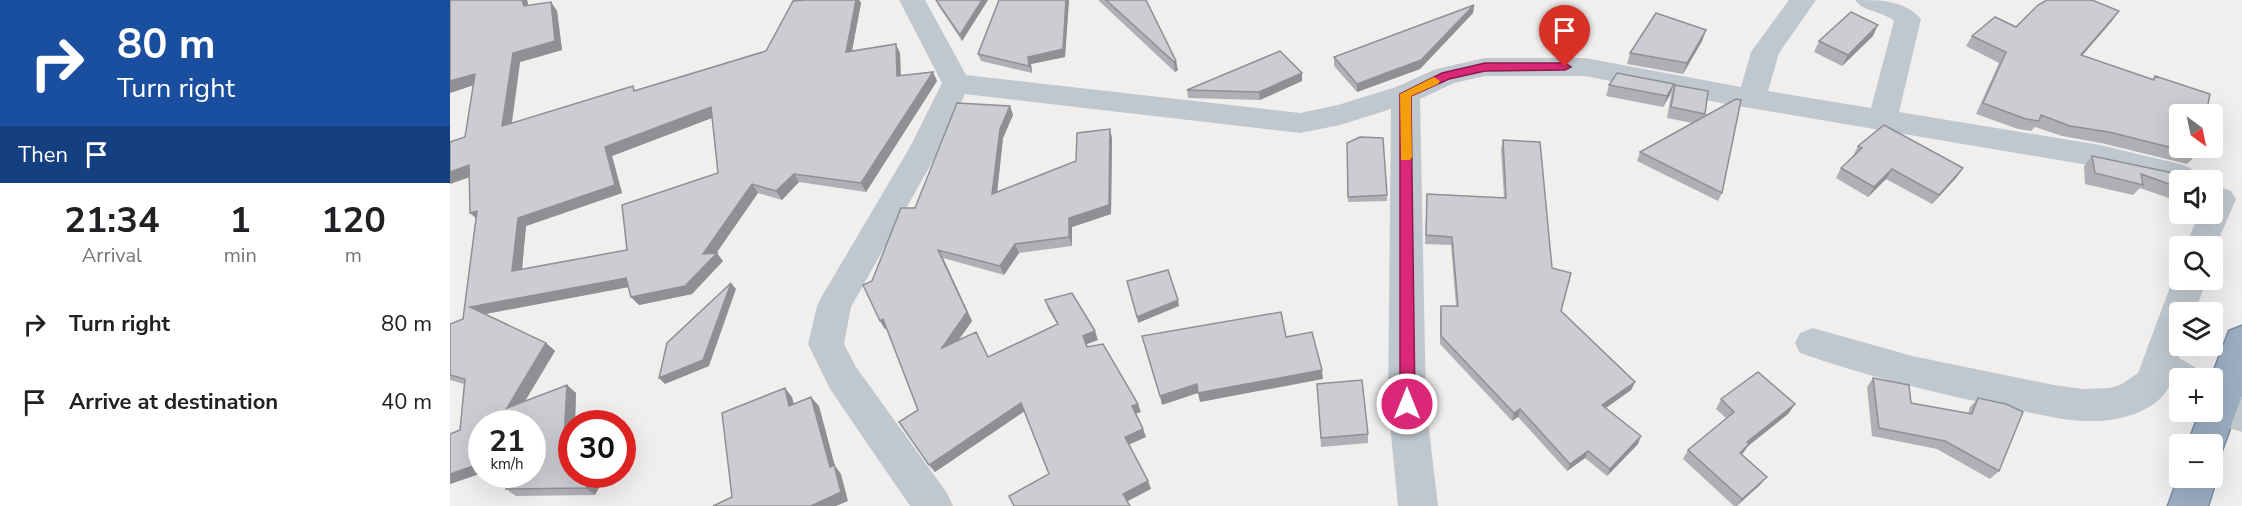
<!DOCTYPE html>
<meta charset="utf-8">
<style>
:root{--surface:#fff;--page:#f2f2f2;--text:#202124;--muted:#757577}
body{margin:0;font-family:"Nunito Sans",sans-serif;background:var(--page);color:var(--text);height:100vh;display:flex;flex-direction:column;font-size:22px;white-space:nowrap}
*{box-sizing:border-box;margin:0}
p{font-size:20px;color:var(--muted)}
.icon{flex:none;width:33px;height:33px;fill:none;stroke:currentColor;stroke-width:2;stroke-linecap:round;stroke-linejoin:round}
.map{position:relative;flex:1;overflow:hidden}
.side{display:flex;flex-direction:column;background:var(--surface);width:450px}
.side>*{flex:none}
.guide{background:#1a4fa0;color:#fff;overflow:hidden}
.needle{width:39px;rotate:147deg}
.buttons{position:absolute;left:1719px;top:104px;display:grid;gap:12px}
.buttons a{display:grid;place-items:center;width:54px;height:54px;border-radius:6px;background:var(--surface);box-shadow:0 6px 24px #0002;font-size:30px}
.speed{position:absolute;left:18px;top:410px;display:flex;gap:12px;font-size:30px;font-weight:700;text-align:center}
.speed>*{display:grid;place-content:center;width:78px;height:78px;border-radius:50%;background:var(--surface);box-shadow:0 6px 24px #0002;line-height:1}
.speed small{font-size:15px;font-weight:400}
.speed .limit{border:9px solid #d22;background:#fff;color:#111}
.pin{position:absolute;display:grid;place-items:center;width:51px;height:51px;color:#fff;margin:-62px -26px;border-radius:50% 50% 50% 0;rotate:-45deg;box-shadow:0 0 6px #0007}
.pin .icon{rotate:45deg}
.me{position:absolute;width:66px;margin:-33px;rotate:0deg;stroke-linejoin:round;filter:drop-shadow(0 0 4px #0008)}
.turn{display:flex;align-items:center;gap:21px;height:126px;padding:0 18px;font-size:27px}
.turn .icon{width:78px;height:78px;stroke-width:2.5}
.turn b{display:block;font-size:42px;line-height:51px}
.then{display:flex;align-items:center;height:57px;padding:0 18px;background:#0003;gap:12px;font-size:22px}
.eta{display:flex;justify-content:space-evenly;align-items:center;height:102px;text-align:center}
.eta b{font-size:36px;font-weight:700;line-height:42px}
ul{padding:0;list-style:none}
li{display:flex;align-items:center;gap:18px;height:78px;padding:0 18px}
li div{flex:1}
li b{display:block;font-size:22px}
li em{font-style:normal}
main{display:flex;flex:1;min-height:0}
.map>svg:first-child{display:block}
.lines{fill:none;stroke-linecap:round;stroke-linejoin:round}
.trunk-casing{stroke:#748ba6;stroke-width:3}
.minor{fill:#bfc8cf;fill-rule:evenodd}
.trunk{fill:#9caec2;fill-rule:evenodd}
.wall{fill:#afb0b5;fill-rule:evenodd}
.shaded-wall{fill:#8e9094}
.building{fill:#cbcdd3;stroke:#8e9094;stroke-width:1.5;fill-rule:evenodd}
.route{fill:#db2777;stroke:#8e194d;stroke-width:1.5}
.slow{fill:#f59e0b}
</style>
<main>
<section class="side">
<div class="guide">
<div class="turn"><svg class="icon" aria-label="right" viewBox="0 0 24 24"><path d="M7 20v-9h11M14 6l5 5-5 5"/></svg><div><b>80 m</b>Turn right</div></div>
<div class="then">Then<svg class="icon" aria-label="arrive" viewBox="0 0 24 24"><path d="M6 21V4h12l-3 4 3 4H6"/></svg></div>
</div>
<div class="eta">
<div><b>21:34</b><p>Arrival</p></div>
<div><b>1</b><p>min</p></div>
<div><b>120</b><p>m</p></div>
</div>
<ul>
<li><svg class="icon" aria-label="right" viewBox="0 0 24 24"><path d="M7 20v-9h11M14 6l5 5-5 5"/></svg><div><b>Turn right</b></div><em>80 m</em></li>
<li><svg class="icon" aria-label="arrive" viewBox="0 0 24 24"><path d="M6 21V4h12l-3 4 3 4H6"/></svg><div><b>Arrive at destination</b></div><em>40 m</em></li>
</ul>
</section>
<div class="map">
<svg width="1792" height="506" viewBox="0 0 1792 506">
<rect width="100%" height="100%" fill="#f1eeee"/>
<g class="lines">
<g class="trunk-casing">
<path id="trunk" d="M1792,326V395L1770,456L1762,459V444H1738L1750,411H1762L1761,378L1779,331Z
M1762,468L1767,477L1758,506H1718L1730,473V477H1762Z"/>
</g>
<path class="minor" d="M449,0H475L516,75L850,113L888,105L946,87L986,69L1035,58H1135L1291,87L1301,52L1339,0H1366L1329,53L1318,91L1421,108L1444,21C1433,11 1413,12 1405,0C1430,0 1455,0 1471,19L1449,112L1650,145L1734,165L1747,172L1752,180H1730V189L1714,182L1650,167L1276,104L1135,76H1035L1004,83L970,99L976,404L988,506H948L938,404L941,109L890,125L850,133L515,94L490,148L401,307L394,344L406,367L497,493L503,506H460L380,389L358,344L367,306L372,296L460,147L492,83Z
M1770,187L1781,191L1786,199L1762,255V246H1736L1749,213H1762V190Z
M1730,269V279H1757L1745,312H1730V345H1734L1729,358L1745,367L1750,378H1730V393L1718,388C1707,411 1669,421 1646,421C1617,422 1588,414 1559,408C1488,394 1419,377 1350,353L1345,343L1350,333L1363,328L1462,356L1604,385L1632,389L1660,388L1672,384L1688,373L1723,279Z
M1762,380L1792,396V432L1779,428L1754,411H1762Z"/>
<use href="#trunk" class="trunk"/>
</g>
<path class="wall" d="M0,0H77L78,5L101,2L107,11L112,50L70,62L62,123L187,90L316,51L406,0H409L411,3L402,51L450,53L451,76L483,72L487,81L416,192L349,182L332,200L308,193L266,253L273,261L242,294L189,305L181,297L179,287L35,314L96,343L105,351L75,401L117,385L126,393L125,423H122V474L145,495L66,496L56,489L82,474L32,423V473L0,484V434L10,430L14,384L0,380V324L13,319L26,218L19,177L0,184V142L15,137L23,85L0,93ZM262,118L268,173L177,250L72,269L76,226L172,193L162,156Z
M486,0H538L512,41L488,5Z
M549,0H619L615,57L581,64L582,73L531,61L528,54Z
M648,0H696L728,70L725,72Z
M1024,5L1023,13L970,69L907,92L884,66V57Z
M1669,11L1661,22L1632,56L1702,80L1705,76L1747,154L1737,164L1651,143L1612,136L1585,127L1581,131L1568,129L1526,114L1549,63L1516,46L1522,36Z
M1256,30L1252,41L1233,74L1177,64L1180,53Z
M1423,36L1392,66L1364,52L1369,41Z
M852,81L810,100L738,98L737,90Z
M1159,85L1220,95L1213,107L1156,96Z
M1225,85L1255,114L1254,117L1272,193L1268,201L1187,161L1190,152L1242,123L1217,118L1221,95Z
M560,106L563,115L553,138L547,192L626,161L662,138L661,214L622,227V246L569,253L554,275L493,258L522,321L508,341L538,357L607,324L598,309L595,300L648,340L637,344V346L691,412L686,413L696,437L679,444L698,481L701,489L599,474L574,411L485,472L449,422L468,410L437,328L435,329L430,321L422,281L465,208Z
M1053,140L1102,268L1111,311L1185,382L1181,390L1155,408L1188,444L1157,476L1135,458L1117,471L1068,417L1062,421L990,344V314L991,306H1006L1001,245L975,244L977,194L1054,198L1051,149Z
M897,143L937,195V201L898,202Z
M1408,146L1513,168L1506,178L1482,204L1436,179L1418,197L1386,178L1391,168L1404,156H1403Z
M1642,156L1736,179L1744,172L1742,180L1730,188V202L1690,188L1683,195L1635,184L1634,166Z
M1423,378L1461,403L1518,413L1520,407L1528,398L1549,471L1540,479L1487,449L1422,436L1417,387Z
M867,384L918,434V443L871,447Z
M1271,399L1345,404L1338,414L1298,446L1292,454L1310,485L1287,506H1284L1233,459L1238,450L1276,418L1266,409Z"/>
<path class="shaded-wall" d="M72,0H77L81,15L74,6Z
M406,0H409L411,3L400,61L396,52Z
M532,0H538L512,41L510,35Z
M616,0H619L615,57L581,64L582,73L579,66L578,57Z
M101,2L107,11L112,50L70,62L60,135L52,126L63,53Z
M1024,5L1023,13L970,69L907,92V84Z
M1669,11L1661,22L1623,66L1631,55Z
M1428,25L1423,36L1392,66L1398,55Z
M1256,30L1252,41L1233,74L1237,63Z
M446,44L450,53L451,85L447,76Z
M726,61L728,70L725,72L724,62Z
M483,72L487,81L416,192L411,183Z
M852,73V81L810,100L809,92Z
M25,74L33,82L0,93V81Z
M1224,84L1220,95L1213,107L1217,96Z
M560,106L563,115L553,138L546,203L542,194L550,129Z
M261,107L267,116L162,156L172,193L76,226L71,279L62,271L68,218L155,147Z
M660,129L662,138L661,214L622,227V246L619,237V218Z
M19,165L28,174L0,184V172Z
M1513,168L1506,178L1482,204L1489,195Z
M1442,169L1436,179L1418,197L1424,187Z
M344,174L349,182L332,200L326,191Z
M302,184L308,193L265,255L267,253L273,261L242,294L189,305L181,297L253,254Z
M27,211L29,221L20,213Z
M565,244L569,253L554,275L550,266Z
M493,258L522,321L497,356L492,348Z
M176,278L184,286L30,315L20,307Z
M281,283L286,289L259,366L215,384L209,378Z
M728,300L729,306L688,323L687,317Z
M433,319L439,327L435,329L430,321Z
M645,331L648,340L637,344L640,355L633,336Z
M96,343L105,351L66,416L57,408Z
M872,370L873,379L750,402L748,393L712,405L710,396L747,384Z
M1185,382L1181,390L1149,413L1152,405Z
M117,385L126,393L125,423H122V466L113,459Z
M335,388L342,397L347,415L339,406Z
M361,397L369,406L385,466L391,474L398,501L386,506H361L380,467Z
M571,403L575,411L485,472L479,465Z
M688,404L691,412L685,414L682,406Z
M1345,404L1338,414L1298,446L1293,453L1284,462L1297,442Z
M1070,409L1068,417L1062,421L1064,413Z
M693,429L696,437L678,445L675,437Z
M1191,436L1188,444L1157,476L1160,469Z
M1138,451L1135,458L1117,471L1120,464Z
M32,463V473L0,484V474Z
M144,474H157L145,495L136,488Z
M1317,477L1310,485L1286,506L1292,499Z
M698,481L701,489L676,502L673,494Z"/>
<path class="building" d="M0,0H72L74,6L101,2L105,41L63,53L52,126L183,86L184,91L316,51L343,1L354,0H406L396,52L446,44L447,76L483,72L411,183L344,174L326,191L302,184L253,254L267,253L235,286L181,297L176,278L20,307L96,343L57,408L117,385L113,459H122V474H144L136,488L56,489L60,474H82V423H32V463L0,474V434L10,430L15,379L0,375V324L13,319L27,211L20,213L19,165L0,172V142L15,137L25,74L0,81ZM261,107L268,173L172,205L177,250L62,271L68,218L165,185L155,147Z
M486,0H532L510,35Z
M549,0H616L613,49L578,57L579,66L528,54Z
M656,0H696L726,61L724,62Z
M1597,0H1642L1669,11L1631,55L1704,80L1705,76L1760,94L1756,114H1730V147H1749L1747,154L1659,132L1620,126L1591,115L1589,121L1576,119L1533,103L1556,52L1522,36L1545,17L1566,27L1588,5Z
M1024,5L971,60L907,84L884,57Z
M1401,12L1428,25L1398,55L1369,41Z
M1206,13L1256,30L1237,63L1180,53Z
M830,51L852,73L809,92L737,90Z
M1167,73L1224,84L1217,96L1159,85Z
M1225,85L1258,91L1255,114L1221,107Z
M1286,99L1291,100L1272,193L1190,152Z
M507,103L560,106L550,129L542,194L626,161L627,133L660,129L659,205L619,218V237L565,244L550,266L488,250L517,312L492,348L526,332L538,357L608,324L595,300L622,293L645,331L633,336L637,347L653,344L688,404L682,406L693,429L675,437L698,481L673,494L680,506H564L559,496L599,474L571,403L479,465L449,422L468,410L433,319L430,321L413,285L422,281L451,208H465Z
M1434,125L1513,168L1489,195L1442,169L1424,187L1391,168L1412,148L1408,146Z
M910,137L933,138L937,195L898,197L897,143Z
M1053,140L1090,142L1102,268L1121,273L1111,311L1185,382L1152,405L1191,436L1160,469L1138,451L1120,464L1070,409L1064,413L991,336V306H1008L1002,237L976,235L977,194L1056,198Z
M1642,156L1723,173L1739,180H1730V188L1691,174L1693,185L1645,173Z
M718,270L728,300L687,317L677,281Z
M281,283L253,360L209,378L217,343Z
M831,312L836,337L862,332L872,370L748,393L747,384L710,396L692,336Z
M1308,372L1345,404L1297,442L1299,444L1290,453L1317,477L1292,499L1238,450L1284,412L1271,399Z
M1423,378L1459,385L1461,403L1522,414L1528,398L1556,404L1573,412L1549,471L1495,441L1429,428Z
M912,380L918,434L871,438L867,384Z
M335,388L339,406L361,397L380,467L384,465L391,492L361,506H263L282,497L272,413Z"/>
<path class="route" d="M1035,63H1115L1121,67L1115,70L1035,71L999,79L961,96L965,404L957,411L950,404V94L992,73Z"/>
<path class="slow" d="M984,77L990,81L988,84L961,96L962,157L960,160H951L950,94Z"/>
</svg>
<div class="buttons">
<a><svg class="needle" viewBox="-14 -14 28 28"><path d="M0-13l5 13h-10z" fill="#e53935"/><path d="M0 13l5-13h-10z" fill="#757577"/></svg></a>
<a><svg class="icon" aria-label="sound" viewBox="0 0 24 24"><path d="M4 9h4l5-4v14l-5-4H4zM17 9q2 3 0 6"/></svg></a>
<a><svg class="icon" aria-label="search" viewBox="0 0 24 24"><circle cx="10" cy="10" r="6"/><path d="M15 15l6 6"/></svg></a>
<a><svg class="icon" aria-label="layers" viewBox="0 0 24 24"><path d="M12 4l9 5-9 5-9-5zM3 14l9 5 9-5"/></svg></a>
<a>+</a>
<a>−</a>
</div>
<div class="speed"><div>21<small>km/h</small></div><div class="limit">30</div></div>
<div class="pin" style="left:1115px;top:67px;background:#d93025"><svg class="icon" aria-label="arrive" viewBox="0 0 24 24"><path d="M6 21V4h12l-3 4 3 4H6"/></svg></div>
<svg class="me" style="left:957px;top:404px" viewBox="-20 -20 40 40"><circle r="17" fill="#db2777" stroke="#fff" stroke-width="3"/><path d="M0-11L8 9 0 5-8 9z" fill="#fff"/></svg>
</div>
</main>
